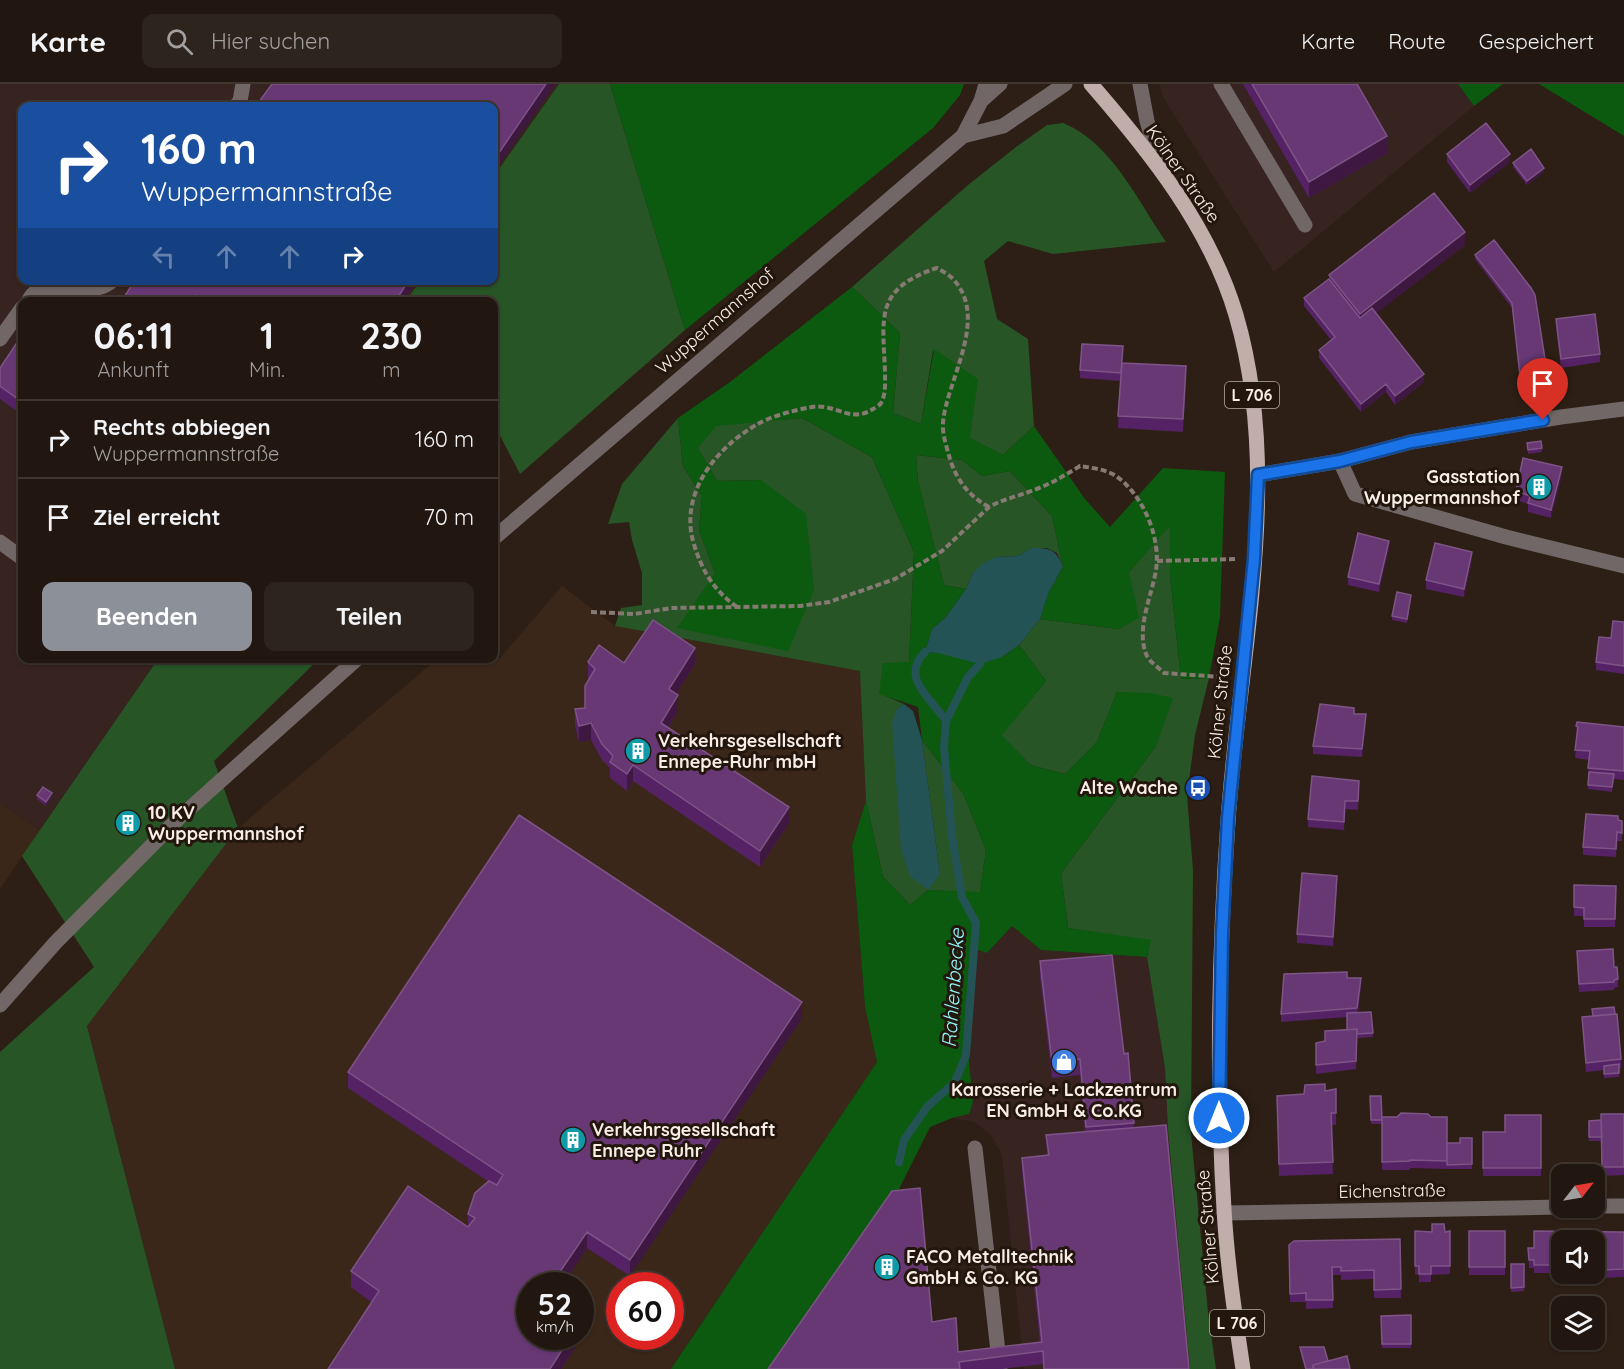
<!DOCTYPE html>
<html lang="de">
<meta charset="utf-8">
<style>
:root{--surface:#221710;--page:#2e241e;--text:#f1f3f6;--muted:#a29f9f;--line:#3f3630;--accent:#8c9099}
body{margin:0;font-family:Quicksand,sans-serif;background:var(--page);color:var(--text);height:100vh;display:flex;flex-direction:column;font-size:22px;white-space:nowrap}
*{box-sizing:border-box;margin:0}
p{font-size:20px;color:var(--muted)}
.icon{flex:none;width:33px;height:33px;fill:none;stroke:currentColor;stroke-width:2;stroke-linecap:round;stroke-linejoin:round}
.map{position:relative;flex:1;overflow:hidden}
.sheet{position:absolute;left:18px;top:213px;width:480px;height:366px;display:flex;flex-direction:column;background:var(--surface);border-radius:12px;box-shadow:0 2px 4px #0004,0 0 0 2px var(--line)}
.sheet>*{flex:none}
.guide{position:absolute;left:18px;top:18px;width:480px;height:183px;border-radius:12px;box-shadow:0 2px 4px #0004,0 0 0 2px var(--line);background:#1a4fa0;color:#fff;overflow:hidden}
.needle{width:39px;rotate:59deg}
.fabs{position:absolute;left:1551px;top:1080px;display:grid;gap:12px}
.fabs a{display:grid;place-items:center;width:54px;height:54px;border-radius:12px;background:var(--surface);box-shadow:0 2px 4px #0004,0 0 0 2px var(--line);font-size:30px}
.speed{position:absolute;left:516px;top:1188px;display:flex;gap:12px;font-size:30px;font-weight:700;text-align:center}
.speed>*{display:grid;place-content:center;width:78px;height:78px;border-radius:50%;background:var(--surface);box-shadow:0 2px 4px #0004,0 0 0 2px var(--line);line-height:1}
.speed small{font-size:15px;font-weight:400}
.speed .limit{border:9px solid #d22;background:#fff;color:#111}
.pin{position:absolute;display:grid;place-items:center;width:51px;height:51px;color:#fff;margin:-62px -26px;border-radius:50% 50% 50% 0;rotate:-45deg;box-shadow:0 0 6px #0007}
.pin .icon{rotate:45deg}
.me{position:absolute;width:66px;margin:-33px;rotate:0deg;stroke-linejoin:round;filter:drop-shadow(0 0 4px #0008)}
.turn{display:flex;align-items:center;gap:21px;height:126px;padding:0 24px;font-size:27px}
.turn .icon{width:78px;height:78px;stroke-width:2.5}
.turn b{display:block;font-size:42px;line-height:51px}
.lanes{display:flex;align-items:center;height:57px;padding:0 24px;background:#0003;justify-content:center;gap:30px;direction:ltr}
.lanes .off{opacity:.35}
.eta{display:flex;justify-content:space-evenly;align-items:center;height:102px;text-align:center}
.eta b{font-size:36px;font-weight:800;line-height:42px}
.button{display:flex;gap:12px;margin-top:auto;padding:12px 24px}
.button a{flex:1;height:69px;border-radius:12px;background:var(--accent);color:#fff;font-size:24px;font-weight:800;line-height:69px;text-align:center}
.button a+a{background:var(--page);color:var(--text)}
ul{padding:0;list-style:none}
li{display:flex;align-items:center;gap:18px;height:78px;padding:0 24px;border-top:2px solid var(--line)}
li div{flex:1}
li b{display:block;font-size:22px}
li em{font-style:normal}
header{display:flex;align-items:center;gap:36px;box-sizing:border-box;height:84px;padding:0 30px;background:var(--surface);border-bottom:2px solid var(--line)}
header strong{font-size:28px}
nav{display:flex;gap:33px;margin-inline-start:auto;font-size:21px}
.search{width:420px;height:54px;background:var(--page);display:flex;align-items:center;gap:15px;box-sizing:border-box;padding:0 21px;border-radius:12px;color:var(--muted);font-size:22px}
.map>svg:first-child{display:block}
.commercial{fill:#372421}
.built{fill:#3b2719;fill-rule:evenodd}
.green{fill:#275526}
.forest{fill:#0b5a0f}
.water{fill:#245355}
.lines{fill:none;stroke-linecap:round;stroke-linejoin:round}
.stream{stroke:#245355;stroke-width:8}
.path{stroke:#877a72;stroke-width:4;stroke-dasharray:6 3;stroke-linecap:butt}
.lane{stroke:#716766;stroke-width:15}
.street{stroke:#716766;stroke-width:15}
.primary{stroke:#c1adaa;stroke-width:15}
.wall{fill:#526}
.shaded-wall{fill:#3e1840}
.building{fill:#673874;stroke:#7e5486;stroke-width:1.5}
.route-casing{stroke:#114b97;stroke-width:15}
.route{stroke:#1a73e8;stroke-width:10}
.labels{text-anchor:middle;stroke-width:6;stroke-linejoin:round;paint-order:stroke}
.shield{fill:#23160c;stroke:#b8aca5;stroke-width:1.5}
.shield-label{font-size:16px;font-weight:bold;fill:#f8ede7}
.street-label{font-size:18px;fill:#f8ede7;stroke:#23160c}
.poi-label{font-size:18px;font-weight:bold;fill:#f8ede7;stroke:#23160c;text-anchor:start}
.water-label{font-size:20px;font-style:italic;fill:#91f6fa;stroke:#23160c}
</style>
<header>
<strong>Karte</strong>
<div class="search"><svg class="icon" aria-label="search" viewBox="0 0 24 24"><circle cx="10" cy="10" r="6"/><path d="M15 15l6 6"/></svg>Hier suchen</div>
<nav><a>Karte</a><a>Route</a><a>Gespeichert</a></nav>
</header>
<div class="map">
<svg width="1624" height="1285" viewBox="0 0 1624 1285">
<rect width="100%" height="100%" fill="#2d1f15"/>
<path class="commercial" d="M0,0H559L494,92V22H22V196L420,197L405,217L22,218V574L158,575L40,746L0,719Z
M1159,0H1458L1474,22L1274,188L1163,13Z
M1012,842L1041,866L1147,873L1165,984L1168,1046L1190,1285H1024L1002,1071L990,1050L975,1038L952,1034L969,1030L973,1018L965,936L972,864L987,869Z"/>
<path class="built" d="M562,502L615,542L861,587L866,717L852,761L865,923L877,978L671,1285H175L87,942L238,744L437,575L494,574V570L500,574ZM530,1202H580V1252H530ZM620,1202H670V1252H620Z
M0,719L40,746L0,805Z"/>
<path class="green" d="M559,0H610L685,246L520,390L494,340V218H405L420,197L494,196V92Z
M1063,39C1111,58 1138,117 1166,158L1053,170L1008,157L984,177L997,235L1028,255L1034,342L1003,371L969,354L933,266L921,340L893,329L900,249L852,203L968,101L1016,63L1047,41Z
M678,334L683,382L702,412L699,446L715,489L788,567L761,396L717,397L697,363L716,341L802,334L872,373L914,468L909,579L879,609L904,620L897,625L940,790L922,656L963,709L986,766L980,809L928,806L910,821L883,793L866,717L860,587L615,542L621,524L642,521V489L632,456L629,438L608,440L622,400Z
M916,371L962,376L982,392L1010,387L1052,432L1063,482L1057,469L1047,464H1032L1018,472L996,473L973,488L966,505L944,501L918,397Z
M1170,441V491L1181,595L1209,594L1195,651L1187,712L1193,786L1191,1049L1208,1228L1216,1285H1190L1168,1046L1165,984L1147,873L1150,857L1068,844L1061,789L1156,662L1117,608L1097,658L1065,690L1030,681L1001,651L1046,597L1019,561L1040,535L1119,545L1129,488Z
M158,575H319L214,677L238,744L87,942L175,1285H0V968L94,883L22,772Z"/>
<path class="forest" d="M610,0H964L960,11L933,44L685,246Z
M1458,0H1503L1474,22Z
M1539,0H1624V52Z
M852,203L900,249L893,329L921,340L934,265L978,295L970,354L1003,371L1034,342L1085,415L1110,443L1163,384L1225,388L1220,533L1209,594L1181,595L1170,491V442L1129,488L1139,534L1119,545L1040,535L1048,510L1063,482L1052,432L1010,387L982,392L962,376L916,371L918,397L944,501L966,505L945,534L932,545L925,568L1002,573L1019,561L1046,597L1002,651L1030,681L1065,690L1097,658L1117,608L1150,609L1173,614L1156,662L1061,789L1068,844L1151,856L1147,873L1041,866L1012,842L987,869L972,864L965,936L973,1018L969,1030L952,1034L930,1043L892,1119L776,1285H671L877,978L865,923L852,761L866,717L883,793L910,821L928,806L980,808L986,766L963,709L922,656L918,623L879,610L883,579L909,578L914,468L872,373L802,334L716,342L698,364L717,397L761,396L806,430L814,506L788,567L677,544L715,489L699,446L702,412L683,382L678,334L730,298Z"/>
<path class="water" d="M1032,464C1050,464 1055,465 1063,482L1048,510L1040,535L1019,561L1002,573L980,580L938,569L925,568L932,545L945,534L966,505L973,488L985,478L996,473L1018,472Z
M904,620L913,627L922,656L940,790L928,806L910,792L901,766L892,638L897,625Z"/>
<g class="lines">
<path class="stream" d="M925,568C899,594 932,615 946,637
M899,1078L904,1056L927,1023L955,998L966,971L976,839L962,813L952,752L944,663L946,637L968,593L980,580"/>
<path class="path" d="M1157,477L1236,475
M737,523C713,506 701,485 693,457C680,409 716,364 756,341C771,332 795,326 812,323C835,319 851,340 873,325C875,324 880,321 881,319C886,311 885,298 885,288C883,233 874,205 937,184C942,187 948,190 952,194C991,233 946,297 943,339C942,350 947,364 950,375C957,397 969,412 989,423
M591,528L635,530L671,524L800,522L829,518L895,495L942,467L989,423C1003,415 1019,412 1034,406C1051,400 1065,391 1080,382C1092,384 1105,385 1116,392C1143,411 1161,453 1156,486C1152,511 1135,547 1147,572C1150,578 1159,584 1164,589L1222,593"/>
<path class="lane" d="M1221,0L1305,141
M236,22L240,17L243,0
M28,218C30,214 33,209 37,207C55,197 94,215 113,196
M0,255L22,224
M0,458L22,474"/>
<path class="street" d="M1140,0L1147,37L1161,85
M981,17L1000,0
M963,52L1003,42L1065,0
M1340,377L1355,410L1506,453L1624,482
M1258,391L1340,377L1411,358L1561,333L1624,325
M494,454L963,52L981,17L986,0
M0,921L56,858L179,734L358,574
M975,1064L1000,1285
M1594,1122H1624
M1224,1129L1562,1123"/>
<path class="primary" d="M1091,0C1150,68 1210,143 1236,231C1284,394 1239,572 1228,737C1219,866 1216,996 1224,1125C1227,1178 1235,1232 1243,1285"/>
</g>
<path class="wall" d="M1243,0H1357L1387,69L1309,114Z
M1447,70L1510,78L1470,109L1447,78Z
M1513,79L1544,88L1527,101L1513,83Z
M1465,161L1376,229L1424,298L1395,321L1386,308L1361,328L1319,274V266L1331,256L1304,222V214L1329,195V191Z
M1475,171L1531,204L1547,292L1520,296L1512,224L1475,175Z
M135,196L403,218H121Z
M1556,235L1600,270V278L1561,284L1556,244Z
M22,251V331L0,315V284Z
M1122,279L1186,294L1183,348L1118,344L1120,297L1080,294V286Z
M1541,357L1542,368L1528,370L1527,359Z
M1562,391L1551,434L1528,428V420L1516,416V407Z
M1389,465L1379,508L1348,501V493Z
M1472,476L1464,513L1426,505V496Z
M1411,515L1407,539L1392,536V532Z
M1624,538V590L1596,586V578L1611,554Z
M588,578L624,579L695,580L676,610L678,627L668,644L789,739L760,783L633,697L627,707L610,694V684L602,676L591,656L579,658L575,641V625L585,624L589,595L588,594Z
M1577,638L1624,643V696L1614,695L1612,708L1588,705L1589,676L1575,674L1577,651H1576Z
M1366,639L1362,673L1313,670V662Z
M1359,697L1358,726L1345,725L1344,746L1308,743V735Z
M37,711L52,713L46,722L37,715Z
M1618,736L1622,745V757H1617L1616,773L1583,771V763Z
M120,737H136L125,746L120,741Z
M1337,800L1333,862L1297,859V850Z
M1574,801L1616,802L1615,843H1584V832H1574Z
M1577,867L1614,883L1618,895V903L1614,904V906L1579,908Z
M1040,877L1124,970L1134,1044L1189,1285H1043V1280L1002,1285H768L932,1238L958,1268L1040,1258L1022,1087V1074L1047,1072L1046,1051L1085,1048L1080,991L1052,994L1040,893Z
M1347,894L1361,902L1358,928H1371L1373,953L1357,954L1356,985L1316,990V959L1325,957V947L1347,946V933L1281,938V930Z
M1582,933L1621,975V984H1619V993L1604,994V986L1586,988Z
M802,934L630,1192L587,1164L562,1202H530L590,1241L561,1285H328L371,1218L351,1203V1187L468,1143V1130L489,1098L348,1004V988Z
M1336,1005V1041H1331L1333,1090L1279,1092L1277,1012L1304,1010Z
M1370,1012L1382,1033H1447V1081L1460,1059L1472,1054V1085H1447L1410,1084V1086H1382V1040H1371Z
M1624,1030V1091L1602,1092V1055V1057H1589V1037L1601,1036Z
M1541,1031V1092H1483V1048H1505Z
M1415,1147H1450V1190L1431,1191V1198H1419V1191L1415,1190Z
M1469,1147H1505V1191H1469Z
M1534,1147L1624,1148V1193L1601,1194V1189H1594V1156H1562V1189H1534V1184H1529L1528,1164H1534Z
M1400,1155L1401,1214H1374V1195L1341,1196V1191H1333V1224L1306,1225V1218H1290L1289,1161Z
M1511,1180H1524V1207L1511,1208Z
M1411,1231V1264H1382L1381,1232Z
M1300,1263L1328,1277L1350,1285H1305L1300,1267Z"/>
<path class="shaded-wall" d="M546,0H555L494,88V76Z
M1387,52V69L1309,114V98Z
M1510,70V78L1470,109V101Z
M1544,84V88L1527,101V97Z
M1465,148V161L1360,242V230Z
M409,196H418L403,218H395Z
M1186,282V294L1183,348V335Z
M1424,290V298L1395,321V312Z
M1386,300V308L1361,328V320Z
M1562,383V391L1551,434V426Z
M1389,457V465L1379,508V500Z
M1472,468V476L1464,513V505Z
M695,564V580L669,621V605Z
M678,611V627L661,655V639Z
M1366,630V639L1362,673V665Z
M591,639V656L579,658V642Z
M633,681V697L627,707V690Z
M52,709V713L46,722V718Z
M789,723V739L760,783V767Z
M136,733V737L125,746V742Z
M1361,894V902L1357,933V924Z
M802,918V934L630,1192V1176Z
M587,1148V1164L562,1202H553V1198Z
M590,1225V1241L561,1285H550L571,1252H580V1238Z"/>
<path class="building" d="M272,0H546L494,76V22H256Z
M1252,0H1357L1387,52L1309,98Z
M1486,39L1510,70L1470,101L1447,70Z
M1531,65L1544,84L1527,97L1513,79Z
M1434,109L1465,148L1360,230L1329,191Z
M1494,156L1531,204L1535,211L1547,288L1520,292L1512,219L1475,171Z
M1329,195L1360,234L1372,224L1424,290L1395,312L1386,300L1361,320L1319,266L1335,253L1304,214Z
M135,196H409L395,218H206L197,211L193,218H121Z
M1595,230L1600,270L1561,275L1556,235Z
M22,251V318L0,302V284Z
M1082,260L1123,262L1121,289L1080,286Z
M1122,279L1186,282L1183,335L1118,332Z
M1541,357L1542,364L1528,366L1527,359Z
M1523,374L1562,383L1551,426L1528,419L1530,412L1516,407Z
M1358,449L1389,457L1379,500L1348,493Z
M1435,459L1472,468L1464,505L1426,496Z
M1397,508L1411,511L1407,535L1392,532Z
M653,536L695,564L669,605L678,611L661,639L789,723L760,767L633,681L627,690L610,678L613,672L602,660L591,639L579,642L575,625L585,624V602L595,585L588,578L599,561L624,579Z
M1613,537L1624,538V582L1596,578L1599,553L1611,554Z
M1320,620L1354,624V630H1366L1362,665L1313,662Z
M1577,638L1624,643V687L1588,684L1590,667L1575,666L1578,643L1576,642Z
M1589,688L1614,690L1612,703L1588,701Z
M1312,692L1359,697L1358,717H1345L1344,738L1308,735Z
M43,703L52,709L46,718L37,711Z
M131,727L136,733L125,742L120,737Z
M1586,730L1618,732V736L1622,737V749L1617,748L1616,765L1583,763Z
M519,731L802,918L630,1176L587,1148L553,1198L558,1202H530V1252H571L550,1285H328L379,1207L351,1187L408,1102L468,1143L475,1134L468,1130L475,1109L489,1097L497,1101L503,1091L348,988Z
M1302,789L1337,792L1333,853L1297,850Z
M1574,801L1616,802L1615,835H1584V824L1574,823Z
M1613,865L1614,883H1617L1618,895L1614,896V898L1579,900L1577,867Z
M1112,871L1124,970L1128,969L1134,1039L1086,1043L1080,975L1052,978L1040,877Z
M1347,888V894H1361L1357,924L1281,930L1284,890Z
M1614,923L1615,930L1593,932L1592,925Z
M1371,928L1373,949L1357,950V945L1347,946V929Z
M1617,930L1621,975L1586,979L1582,933Z
M1357,945L1356,977L1316,981V959L1325,957V947Z
M1619,980V989L1604,990V982Z
M1325,1000V1007L1336,1005V1029H1331L1333,1078L1279,1080L1277,1012L1304,1010L1305,1001Z
M1370,1012H1381L1382,1036H1371Z
M1401,1029L1428,1030L1431,1033H1447V1077L1410,1076V1077L1382,1078V1033H1397Z
M1601,1030H1624V1083H1602Z
M1505,1031H1541V1084H1483V1048H1505Z
M1601,1036L1602,1053H1589V1037Z
M1166,1041L1189,1285H1044L1043,1267L959,1278L960,1285H768L892,1107L920,1104L932,1238L956,1234L958,1268L1042,1258L1022,1074L1049,1071L1046,1051Z
M1460,1054H1472V1080L1447,1081V1059H1460Z
M1432,1140H1444L1445,1148L1450,1147V1182H1431V1190H1419V1182H1415V1147L1432,1148Z
M1469,1147H1505V1183H1469Z
M1534,1147L1624,1148V1185L1601,1186V1181H1594V1156H1562V1181H1534V1176H1529L1528,1164H1534Z
M1400,1155L1401,1205L1374,1206V1186L1341,1187V1183H1332L1333,1216H1306V1209L1290,1210L1289,1161L1294,1157Z
M1511,1180H1524V1203L1511,1204Z
M580,1218L590,1225L580,1238Z
M1411,1231V1260H1382L1381,1232Z
M1300,1263H1324L1328,1277L1313,1281V1285H1306Z
M1347,1272L1350,1285H1314L1313,1281Z"/>
<g class="lines">
<g class="route-casing">
<path id="route" d="M1219,1034L1222,851L1228,734L1254,475L1258,391L1340,377L1411,358L1543,336"/>
</g>
<use href="#route" class="route"/>
</g>
<defs>
<g id="building-disc" transform="scale(1.35)"><circle r="9.5" fill="#0f9aa8" stroke="#23160c"/><path d="M-4-6H4V6H1V3H-1V6H-4ZM-2.5-4.3h1.7v1.8h-1.7ZM.8-4.3h1.7v1.8H.8ZM-2.5-1h1.7V.8h-1.7ZM.8-1h1.7V.8H.8Z" fill="#fff"/></g>
<g id="bus-disc" transform="scale(1.35)"><circle r="9.5" fill="#1a4fb4" stroke="#23160c"/><path d="M-5-6H5V4H4V6H2V4H-2V6H-4V4H-5ZM-3.5-4V0h7V-4ZM-3.5 1.2v1.5H-2V1.2ZM2 1.2v1.5H3.5V1.2Z" fill="#fff"/></g>
<g id="shop-disc" transform="scale(1.35)"><circle r="9.5" fill="#3f7fe0" stroke="#23160c"/><path d="M-5-2.5h2.3a2.7 3.5 0 0 1 5.4 0H5L5.5 6h-11ZM-1.5-2.5h3a1.5 2.3 0 0 0-3 0Z" fill="#fff"/></g>
</defs>
<g fill-rule="evenodd">
<use href="#building-disc" x="1539" y="403"/>
<use href="#building-disc" x="638" y="667"/>
<use href="#bus-disc" x="1198" y="704"/>
<use href="#building-disc" x="128" y="739"/>
<use href="#shop-disc" x="1064" y="978"/>
<use href="#building-disc" x="573" y="1056"/>
<use href="#building-disc" x="887" y="1183"/>
</g>
<g class="labels">
<g class="shield">
<rect x="1225" y="298" width="54" height="26" rx="4.5"/>
<rect x="1210" y="1226" width="54" height="26" rx="4.5"/>
</g>
<g class="shield-label">
<text x="1252" y="317">L 706</text>
<text x="1237" y="1245">L 706</text>
</g>
<g class="street-label">
<text transform="translate(1183 90) rotate(55)" y="6">Kölner Straße</text>
<text transform="translate(715 237) rotate(-41)" y="6">Wuppermannshof</text>
<text transform="translate(1220 618) rotate(-84)" y="6">Kölner Straße</text>
<text transform="translate(1392 1107) rotate(-1)" y="6">Eichenstraße</text>
<text transform="translate(1208 1143) rotate(-95)" y="6">Kölner Straße</text>
</g>
<g class="poi-label">
<text x="1520" y="399" text-anchor="end">Gasstation<tspan x="1520" dy="21">Wuppermannshof</tspan></text>
<text x="658" y="663">Verkehrsgesellschaft<tspan x="658" dy="21">Ennepe-Ruhr mbH</tspan></text>
<text x="1178" y="710" text-anchor="end">Alte Wache</text>
<text x="148" y="735">10 KV<tspan x="148" dy="21">Wuppermannshof</tspan></text>
<text x="1064" y="1012" text-anchor="middle">Karosserie + Lackzentrum<tspan x="1064" dy="21">EN GmbH &amp; Co.KG</tspan></text>
<text x="592" y="1052">Verkehrsgesellschaft<tspan x="592" dy="21">Ennepe Ruhr</tspan></text>
<text x="906" y="1179">FACO Metalltechnik<tspan x="906" dy="21">GmbH &amp; Co. KG</tspan></text>
</g>
<g class="water-label">
<text transform="translate(953 904) rotate(-86)" y="7">Rahlenbecke</text>
</g>
</g>
</svg>
<div class="fabs">
<a><svg class="needle" viewBox="-14 -14 28 28"><path d="M0-13l5 13h-10z" fill="#e53935"/><path d="M0 13l5-13h-10z" fill="#a29f9f"/></svg></a>
<a><svg class="icon" aria-label="sound" viewBox="0 0 24 24"><path d="M4 9h4l5-4v14l-5-4H4zM17 9q2 3 0 6"/></svg></a>
<a><svg class="icon" aria-label="layers" viewBox="0 0 24 24"><path d="M12 4l9 5-9 5-9-5zM3 14l9 5 9-5"/></svg></a>
</div>
<div class="speed"><div>52<small>km/h</small></div><div class="limit">60</div></div>
<div class="pin" style="left:1543px;top:336px;background:#d93025"><svg class="icon" aria-label="arrive" viewBox="0 0 24 24"><path d="M6 21V4h12l-3 4 3 4H6"/></svg></div>
<svg class="me" style="left:1219px;top:1034px" viewBox="-20 -20 40 40"><circle r="17" fill="#1a73e8" stroke="#fff" stroke-width="3"/><path d="M0-11L8 9 0 5-8 9z" fill="#fff"/></svg>
<div class="guide">
<div class="turn"><svg class="icon" aria-label="right" viewBox="0 0 24 24"><path d="M7 20v-9h11M14 6l5 5-5 5"/></svg><div><b>160 m</b>Wuppermannstraße</div></div>
<div class="lanes"><svg class="icon off" aria-label="left" viewBox="0 0 24 24"><path d="M17 20v-9H6M10 6l-5 5 5 5"/></svg><svg class="icon off" aria-label="ahead" viewBox="0 0 24 24"><path d="M12 20V5M6 11l6-6 6 6"/></svg><svg class="icon off" aria-label="ahead" viewBox="0 0 24 24"><path d="M12 20V5M6 11l6-6 6 6"/></svg><svg class="icon" aria-label="right" viewBox="0 0 24 24"><path d="M7 20v-9h11M14 6l5 5-5 5"/></svg></div>
</div>
<section class="sheet">
<div class="eta">
<div><b>06:11</b><p>Ankunft</p></div>
<div><b>1</b><p>Min.</p></div>
<div><b>230</b><p>m</p></div>
</div>
<ul>
<li><svg class="icon" aria-label="right" viewBox="0 0 24 24"><path d="M7 20v-9h11M14 6l5 5-5 5"/></svg><div><b>Rechts abbiegen</b><p>Wuppermannstraße</p></div><em>160 m</em></li>
<li><svg class="icon" aria-label="arrive" viewBox="0 0 24 24"><path d="M6 21V4h12l-3 4 3 4H6"/></svg><div><b>Ziel erreicht</b></div><em>70 m</em></li>
</ul>
<div class="button"><a>Beenden</a><a>Teilen</a></div>
</section>
</div>
